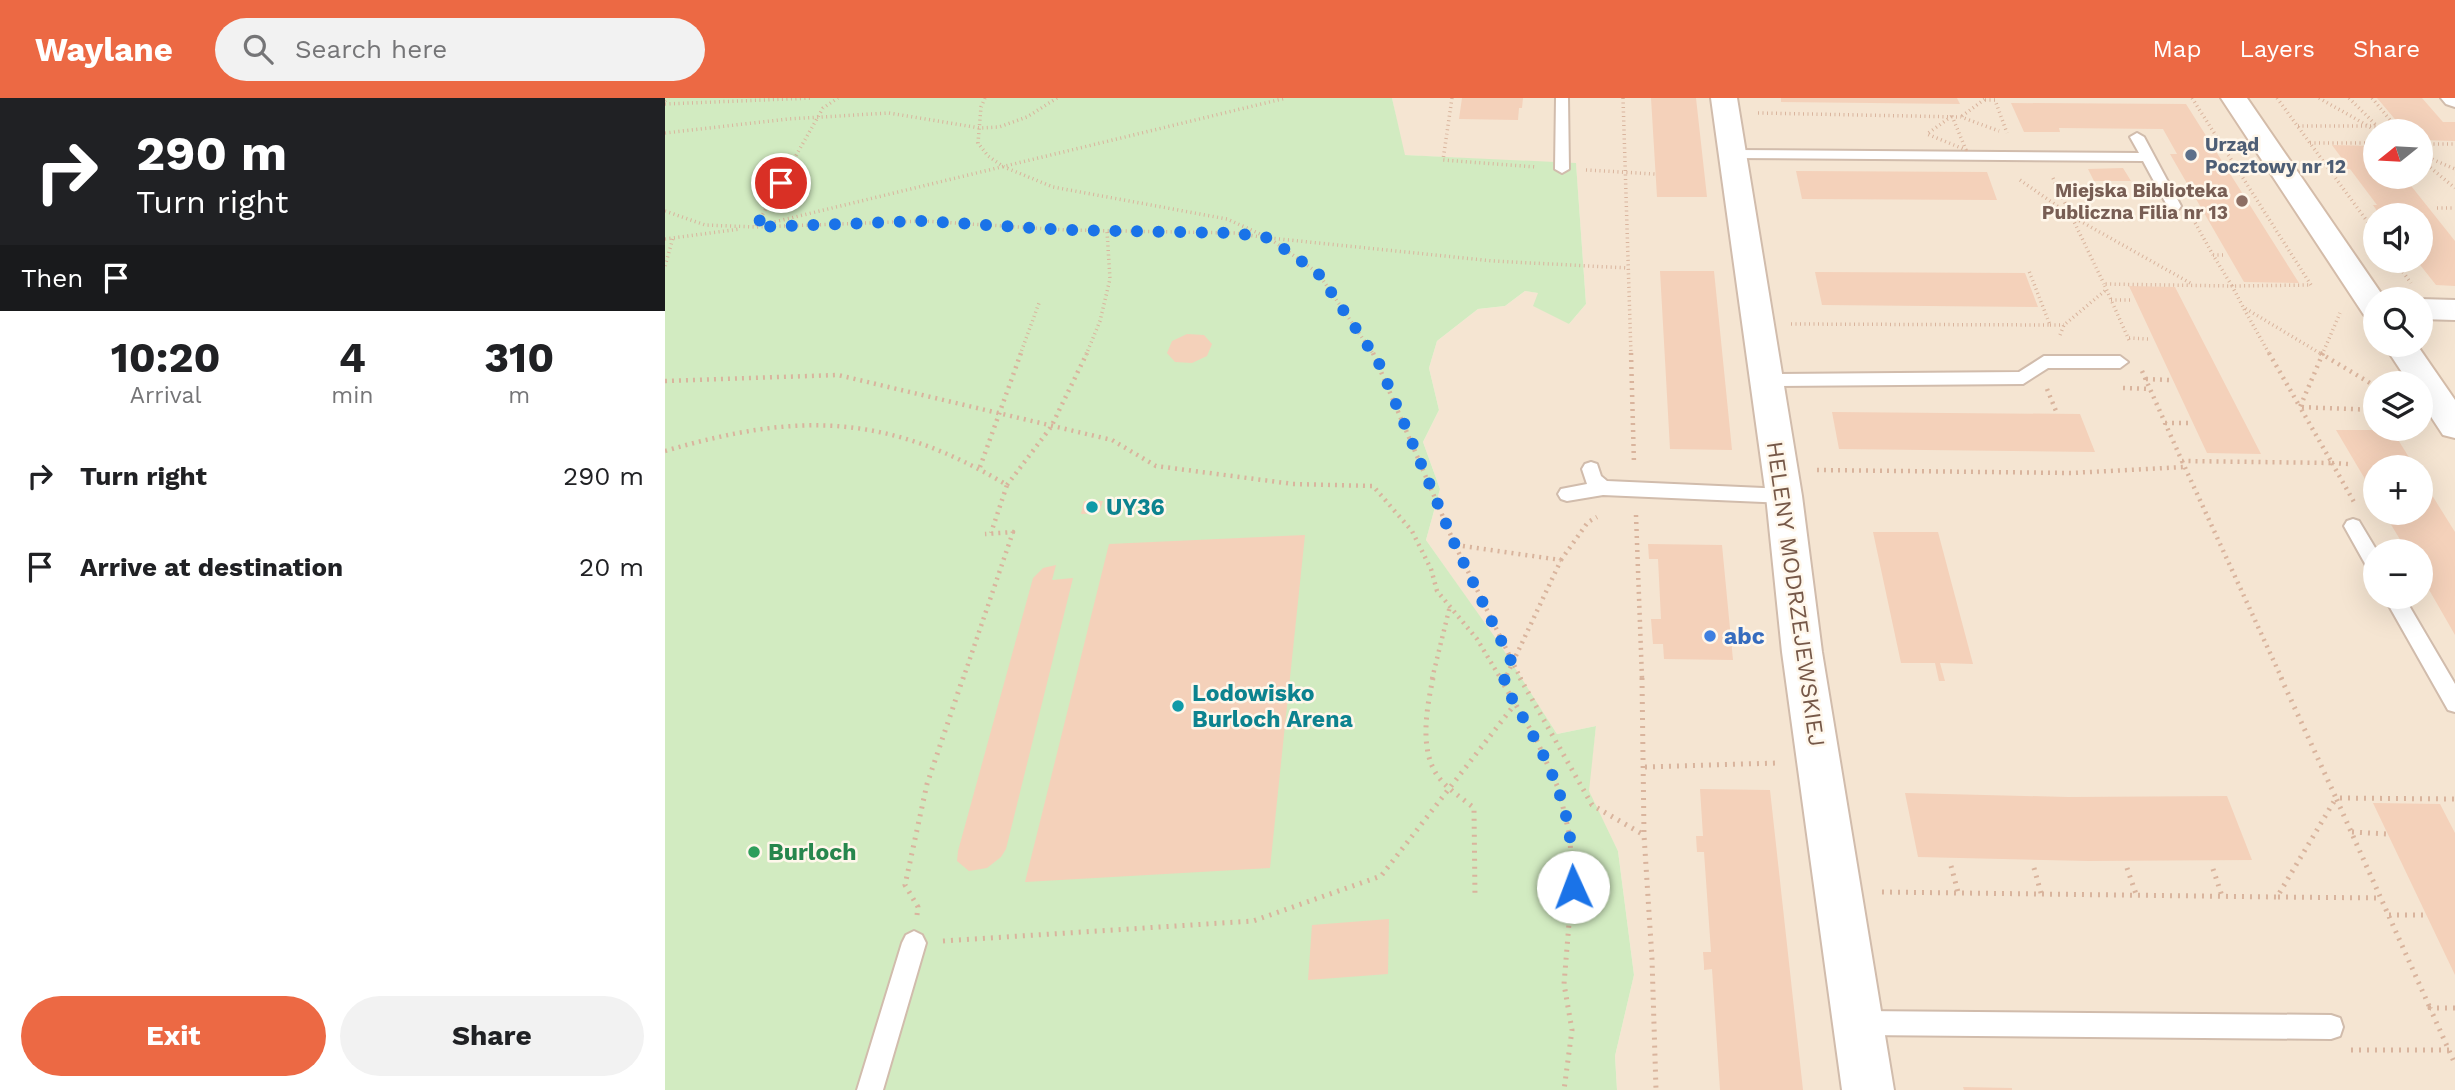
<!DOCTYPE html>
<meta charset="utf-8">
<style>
:root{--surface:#fff;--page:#f2f2f2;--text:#202124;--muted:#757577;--accent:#ec6944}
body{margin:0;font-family:"Work Sans",sans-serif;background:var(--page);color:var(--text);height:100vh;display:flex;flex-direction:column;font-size:26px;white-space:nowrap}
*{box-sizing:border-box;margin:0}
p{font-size:23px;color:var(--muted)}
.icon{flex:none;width:38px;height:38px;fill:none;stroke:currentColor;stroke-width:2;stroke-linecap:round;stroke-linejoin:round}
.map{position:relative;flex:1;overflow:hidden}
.panel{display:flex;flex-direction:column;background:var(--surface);width:665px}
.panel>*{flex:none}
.top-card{background:#202124;color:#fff;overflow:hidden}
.needle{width:46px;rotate:252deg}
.fabs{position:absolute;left:1698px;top:21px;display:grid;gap:14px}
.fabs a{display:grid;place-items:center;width:70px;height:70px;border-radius:50%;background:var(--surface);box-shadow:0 7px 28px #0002;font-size:35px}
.pin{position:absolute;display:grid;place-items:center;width:60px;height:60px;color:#fff;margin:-30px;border:4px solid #fff;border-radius:50%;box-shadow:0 2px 7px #0007}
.me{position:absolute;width:77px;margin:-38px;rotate:358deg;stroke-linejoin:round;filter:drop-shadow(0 0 5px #0008)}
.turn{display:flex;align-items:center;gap:24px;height:147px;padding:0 21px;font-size:32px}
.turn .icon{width:91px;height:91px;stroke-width:2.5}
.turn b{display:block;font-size:49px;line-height:60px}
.then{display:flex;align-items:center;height:66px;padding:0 21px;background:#0003;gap:14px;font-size:26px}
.eta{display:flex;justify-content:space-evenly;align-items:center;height:119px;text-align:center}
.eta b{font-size:42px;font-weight:700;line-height:49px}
.primary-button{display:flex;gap:14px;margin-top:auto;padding:14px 21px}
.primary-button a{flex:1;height:80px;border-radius:42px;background:var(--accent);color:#fff;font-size:28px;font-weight:700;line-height:80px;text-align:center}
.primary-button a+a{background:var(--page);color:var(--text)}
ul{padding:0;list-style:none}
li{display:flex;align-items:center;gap:21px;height:91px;padding:0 21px}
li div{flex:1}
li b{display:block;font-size:26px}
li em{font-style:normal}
header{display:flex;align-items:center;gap:42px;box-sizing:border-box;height:98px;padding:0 35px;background:var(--accent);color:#fff}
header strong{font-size:33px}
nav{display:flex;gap:38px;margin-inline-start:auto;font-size:24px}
.search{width:490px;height:63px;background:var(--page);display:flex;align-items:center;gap:18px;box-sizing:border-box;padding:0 24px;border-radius:38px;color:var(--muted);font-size:26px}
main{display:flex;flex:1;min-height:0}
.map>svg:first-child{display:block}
.residential{fill:#f5e5d2;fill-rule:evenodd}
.green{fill:#d2ebc1}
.building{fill:#f4d1ba}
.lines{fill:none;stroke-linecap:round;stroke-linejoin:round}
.lane-casing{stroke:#d1bcac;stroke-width:4}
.street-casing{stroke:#d1bcac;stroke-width:4}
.secondary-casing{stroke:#d4bca9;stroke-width:4}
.path-far2{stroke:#d9b49d;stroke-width:3.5;stroke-dasharray:1 3.5;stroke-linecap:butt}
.path-far1{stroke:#d9b49d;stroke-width:4.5;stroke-dasharray:2 5;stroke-linecap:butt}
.path{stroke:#d9b49d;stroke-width:5;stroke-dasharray:2 6;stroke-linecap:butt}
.lane{fill:#fff;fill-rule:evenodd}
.street{fill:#fff;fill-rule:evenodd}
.secondary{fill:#fff;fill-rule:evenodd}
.route{stroke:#1a73e8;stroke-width:12;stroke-dasharray:0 21.6}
.service-dot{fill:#5c6f8a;stroke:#fff7eb;stroke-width:2.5}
.education-dot{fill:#8d6e63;stroke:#fff7eb;stroke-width:2.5}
.culture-dot{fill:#0f9aa8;stroke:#fff7eb;stroke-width:2.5}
.shop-dot{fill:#3f7fe0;stroke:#fff7eb;stroke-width:2.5}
.leisure-dot{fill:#2e9e5b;stroke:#fff7eb;stroke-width:2.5}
.labels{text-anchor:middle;stroke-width:5;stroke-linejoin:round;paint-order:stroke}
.far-service-label{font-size:19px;font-weight:bold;fill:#4e5e75;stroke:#fff7eb;text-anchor:start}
.far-education-label{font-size:19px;font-weight:bold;fill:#785e54;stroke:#fff7eb;text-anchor:end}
.culture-label{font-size:23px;font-weight:bold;fill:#0d838f;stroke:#fff7eb;text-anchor:start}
.street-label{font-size:23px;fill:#765848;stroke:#fff7eb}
.shop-label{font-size:23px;font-weight:bold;fill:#366cbe;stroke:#fff7eb;text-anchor:start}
.leisure-label{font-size:23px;font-weight:bold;fill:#27864d;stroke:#fff7eb;text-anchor:start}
</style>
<header>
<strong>Waylane</strong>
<div class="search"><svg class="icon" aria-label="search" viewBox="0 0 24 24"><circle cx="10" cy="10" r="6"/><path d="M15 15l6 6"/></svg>Search here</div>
<nav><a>Map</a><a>Layers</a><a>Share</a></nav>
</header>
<main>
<section class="panel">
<div class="top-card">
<div class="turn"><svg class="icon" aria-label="right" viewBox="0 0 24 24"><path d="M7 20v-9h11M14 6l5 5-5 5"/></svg><div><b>290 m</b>Turn right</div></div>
<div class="then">Then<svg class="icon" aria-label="arrive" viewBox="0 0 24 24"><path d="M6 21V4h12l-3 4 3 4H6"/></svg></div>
</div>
<div class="eta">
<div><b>10:20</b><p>Arrival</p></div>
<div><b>4</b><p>min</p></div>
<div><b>310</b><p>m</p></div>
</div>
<ul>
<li><svg class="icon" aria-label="right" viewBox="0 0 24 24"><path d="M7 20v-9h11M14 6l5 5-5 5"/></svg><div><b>Turn right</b></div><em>290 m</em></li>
<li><svg class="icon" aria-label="arrive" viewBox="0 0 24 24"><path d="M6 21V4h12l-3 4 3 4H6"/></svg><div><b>Arrive at destination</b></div><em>20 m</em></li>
</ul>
<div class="primary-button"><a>Exit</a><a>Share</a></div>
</section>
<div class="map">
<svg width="1790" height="992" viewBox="0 0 1790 992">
<rect width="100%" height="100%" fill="#fdf3e3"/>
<path class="residential" d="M727,0H1790V992H952L950,958L969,877L953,753L923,693L931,628L892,636L833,545L761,442L775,391L758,344L774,312L764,270L772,243L813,211L840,208L860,193L874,195L904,226L921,206L911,66L739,57ZM1710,33H1755V79H1710ZM1710,117H1755V163H1710ZM1710,201H1755V247H1710ZM1710,285H1755V331H1710ZM1710,369H1755V415H1710ZM1710,453H1755V499H1710Z"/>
<path class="green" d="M0,0H727L740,57L911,65L921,206L904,226L868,208L873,195L860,193L840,208L813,211L772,243L764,270L774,312L758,344L775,391L761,442L834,545L892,636L931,628L924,693L953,753L969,877L950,958L952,992H0Z"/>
<path class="building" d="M797,0H858L857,10H854L853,22L794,21Z
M986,0H1031L1042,99H992Z
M1116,0H1292L1295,6L1116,4Z
M1712,0H1757L1778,24H1790V43L1755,42V33H1740Z
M1346,5L1521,6L1634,185L1579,184L1505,56H1512L1498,31L1394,30L1395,34H1359Z
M1667,47L1710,48V79H1739L1790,143V188L1771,187L1752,163H1755V117H1719L1712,113L1708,107H1712L1685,71H1681L1677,66H1681Z
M1458,70L1466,83H1429L1423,71Z
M1131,73L1322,74L1332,102L1137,101Z
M995,173H1049L1067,352L1005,351Z
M1150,174L1360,175L1373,209L1157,207Z
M1464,188L1510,189L1596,356L1542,355Z
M522,236L539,237L547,246L542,258L527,265L510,264L502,255L507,243Z
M1167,314L1415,316L1430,354L1174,351Z
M1671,332H1727L1750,369H1710V398Z
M1755,378L1790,434V537L1755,476V453H1742L1719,415H1755Z
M419,403H438L434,415L416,416Z
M1208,434H1273L1308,566L1275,565L1280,583H1274L1270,565H1236Z
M640,437L605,770L360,784L444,446Z
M983,446L1057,447L1068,562L999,561L998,546H988L986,521H996L993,461H984Z
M391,467L387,482L408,480L341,751L336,759L322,770L304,773L292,763L293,753L368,480L378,470Z
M1035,691L1105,692L1138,992H1055L1047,871L1039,872V867L1038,854H1046L1039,754H1032L1031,738H1038Z
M1240,695L1403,699L1562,698L1587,762L1423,763L1253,759Z
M1708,705L1775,706L1790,735V877Z
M724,821L723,876L643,882L647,827Z
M1298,989L1347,990V992H1299Z"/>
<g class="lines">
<g class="lane-casing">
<path id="lane" d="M891,0H903L904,71L897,75L890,71Z
M1472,35L1479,39L1516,108L1514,111H1504L1478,63L1068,60L1061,56L1068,52L1474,55L1465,39Z
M1379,258H1455L1463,264L1455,270H1383L1358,286L1101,288L1093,282L1101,276L1354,274Z
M926,364L932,366L936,378L942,383L1119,391L1125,393L1128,398L1125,403L1119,405L938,397L902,403L896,401L893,396L896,391L922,386L917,371L920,366Z
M1688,421L1694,423L1712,453H1710V474L1703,471L1679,428L1682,423Z
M1719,499H1739L1790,586V614L1783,612Z
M249,833L257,837L261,845L218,992H192L237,845L241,837Z
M1195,913L1666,917L1675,920L1678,929L1675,938L1666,941L1195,937L1186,934L1183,925L1186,916Z"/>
</g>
<g class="street-casing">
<path id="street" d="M1046,0H1072L1137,398L1157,554L1229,992H1177L1117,554L1101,398Z
M1776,0H1790V9L1781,6Z
M1753,201H1755L1790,202V222L1755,221V201Z"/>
</g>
<g class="secondary-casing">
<path id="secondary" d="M1556,0H1582L1720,201H1710V220L1699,217Z
M1719,247H1752L1790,302V340L1778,337L1755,302V285H1744Z"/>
</g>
<path class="path-far2" d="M320,0L316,9L313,45L323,58L339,69L388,89L562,121L604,140L653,175L709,257
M787,0L778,62L871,69
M958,0L966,257
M1527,0L1646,187
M1612,0L1710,134
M1654,0L1712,33
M1684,0L1717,33
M1707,0L1734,33
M1320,2H1330L1342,35
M0,3L2,0
M0,6L147,0
M1093,15L1296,19L1334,33
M1287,18L1301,52L1262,36Z
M1297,18L1320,1
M1633,28H1712
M0,35L123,21L224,15L315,30L334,29L362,19L392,0
M1645,45H1710
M1755,46H1790
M1755,56L1790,71
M1755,61L1790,90
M921,72L990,76
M1388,80L1439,186
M1355,82L1408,119L1527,186
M1772,110H1790
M0,113L40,127L91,129L258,123L401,132L570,135L596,139
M1528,121L1548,157
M101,126L621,0
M91,128L158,10L173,0
M605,140L828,163L963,170
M0,141L75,131
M1558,157H1548L1567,188L1646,187
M1730,163L1746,185
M0,168L8,140
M1446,202H1466
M1579,211L1605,257
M1126,226L1385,227L1364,173
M1385,227H1399
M1395,237L1399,227L1442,191
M1464,240L1484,241
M1464,242L1439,186L1567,188L1578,209L1658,257
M355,257L374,205
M421,257L435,223L445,181L442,133
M1657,257L1675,215"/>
<path class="path-far1" d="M708,255L790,447L856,581
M966,255L969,366
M1604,255L1635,309L1658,255
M1655,255L1710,288
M1477,273L1517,363L1667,365L1635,309L1710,312
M1481,281L1504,282
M0,283L173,277L447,342L491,368L628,386L708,388L747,433L766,471L772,493L812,541L836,581
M1458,290L1485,291
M1382,291L1391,313
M1500,325H1523
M0,353C133,314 221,315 342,387L326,435
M1517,363L1617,581
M1667,365L1689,404
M1667,365L1683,366
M315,369L356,255
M1152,372L1406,375L1519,369
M342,387L386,329L422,255
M971,417L977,581
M791,447L896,462L840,581
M896,462L923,424L932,419
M298,581L348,434L320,436
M767,581L785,508"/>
<path class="path" d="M768,580C762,609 754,650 772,677C781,690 797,700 809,710L810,799
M835,580L871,641L894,692L905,739L907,789L899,886L907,932L899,992
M855,580L927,707L979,737
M977,580L979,737L987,861L991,992
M1616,580L1671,700L1790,701
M838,585L841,580
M980,669L1113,665
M1687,734L1723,736
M1286,768L1293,794
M1369,770L1376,795
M1462,770L1471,796
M1548,771L1557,798
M1217,794L1612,799L1671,700L1765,910
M1613,799L1716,800
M252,817L253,809L240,787L262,686L298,580
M1724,817H1761
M278,843L588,823L716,778L850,606
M1790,910H1765L1790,966
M1686,952H1784"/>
<use href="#lane" class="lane"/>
<use href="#street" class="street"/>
<use href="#secondary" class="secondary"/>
</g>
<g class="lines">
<path class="route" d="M116,85L91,129L258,123L401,132L570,135L604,140L653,175L713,263L790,447L847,565L838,585C866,634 898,683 905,740C907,756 907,773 908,789"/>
</g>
<circle class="service-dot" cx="1526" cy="57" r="7"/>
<circle class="education-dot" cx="1577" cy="103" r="7"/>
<g class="culture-dot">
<circle cx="427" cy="409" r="7"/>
<circle cx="513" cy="608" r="7"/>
</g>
<circle class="shop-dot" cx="1045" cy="538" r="7"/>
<circle class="leisure-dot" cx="89" cy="754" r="7"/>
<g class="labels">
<g class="far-service-label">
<text x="1540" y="53">Urząd<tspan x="1540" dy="22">Pocztowy nr 12</tspan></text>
</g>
<g class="far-education-label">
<text x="1563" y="99">Miejska Biblioteka<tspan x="1563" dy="22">Publiczna Filia nr 13</tspan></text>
</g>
<g class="culture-label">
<text x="441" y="417">UY36</text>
<text x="527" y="603">Lodowisko<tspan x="527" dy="26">Burloch Arena</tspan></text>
</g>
<g class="street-label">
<text transform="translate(1131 496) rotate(82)" y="8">HELENY MODRZEJEWSKIEJ</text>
</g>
<g class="shop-label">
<text x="1059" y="546">abc</text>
</g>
<g class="leisure-label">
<text x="103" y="762">Burloch</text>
</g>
</g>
</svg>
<div class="fabs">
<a><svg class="needle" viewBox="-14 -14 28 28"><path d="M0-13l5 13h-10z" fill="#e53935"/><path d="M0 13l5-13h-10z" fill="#757577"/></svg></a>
<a><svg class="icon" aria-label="sound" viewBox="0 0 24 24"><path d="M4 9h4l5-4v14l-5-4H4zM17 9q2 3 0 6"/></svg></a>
<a><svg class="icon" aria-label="search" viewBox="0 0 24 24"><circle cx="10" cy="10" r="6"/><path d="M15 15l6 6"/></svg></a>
<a><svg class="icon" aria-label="layers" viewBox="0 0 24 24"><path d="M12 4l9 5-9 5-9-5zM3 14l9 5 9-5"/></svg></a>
<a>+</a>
<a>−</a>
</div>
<div class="pin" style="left:116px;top:85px;background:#d93025"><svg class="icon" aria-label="arrive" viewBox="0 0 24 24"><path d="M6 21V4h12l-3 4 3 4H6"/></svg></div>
<svg class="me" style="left:908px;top:789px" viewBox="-20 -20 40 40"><circle r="19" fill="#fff"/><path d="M0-13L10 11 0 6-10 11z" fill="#1a73e8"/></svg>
</div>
</main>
